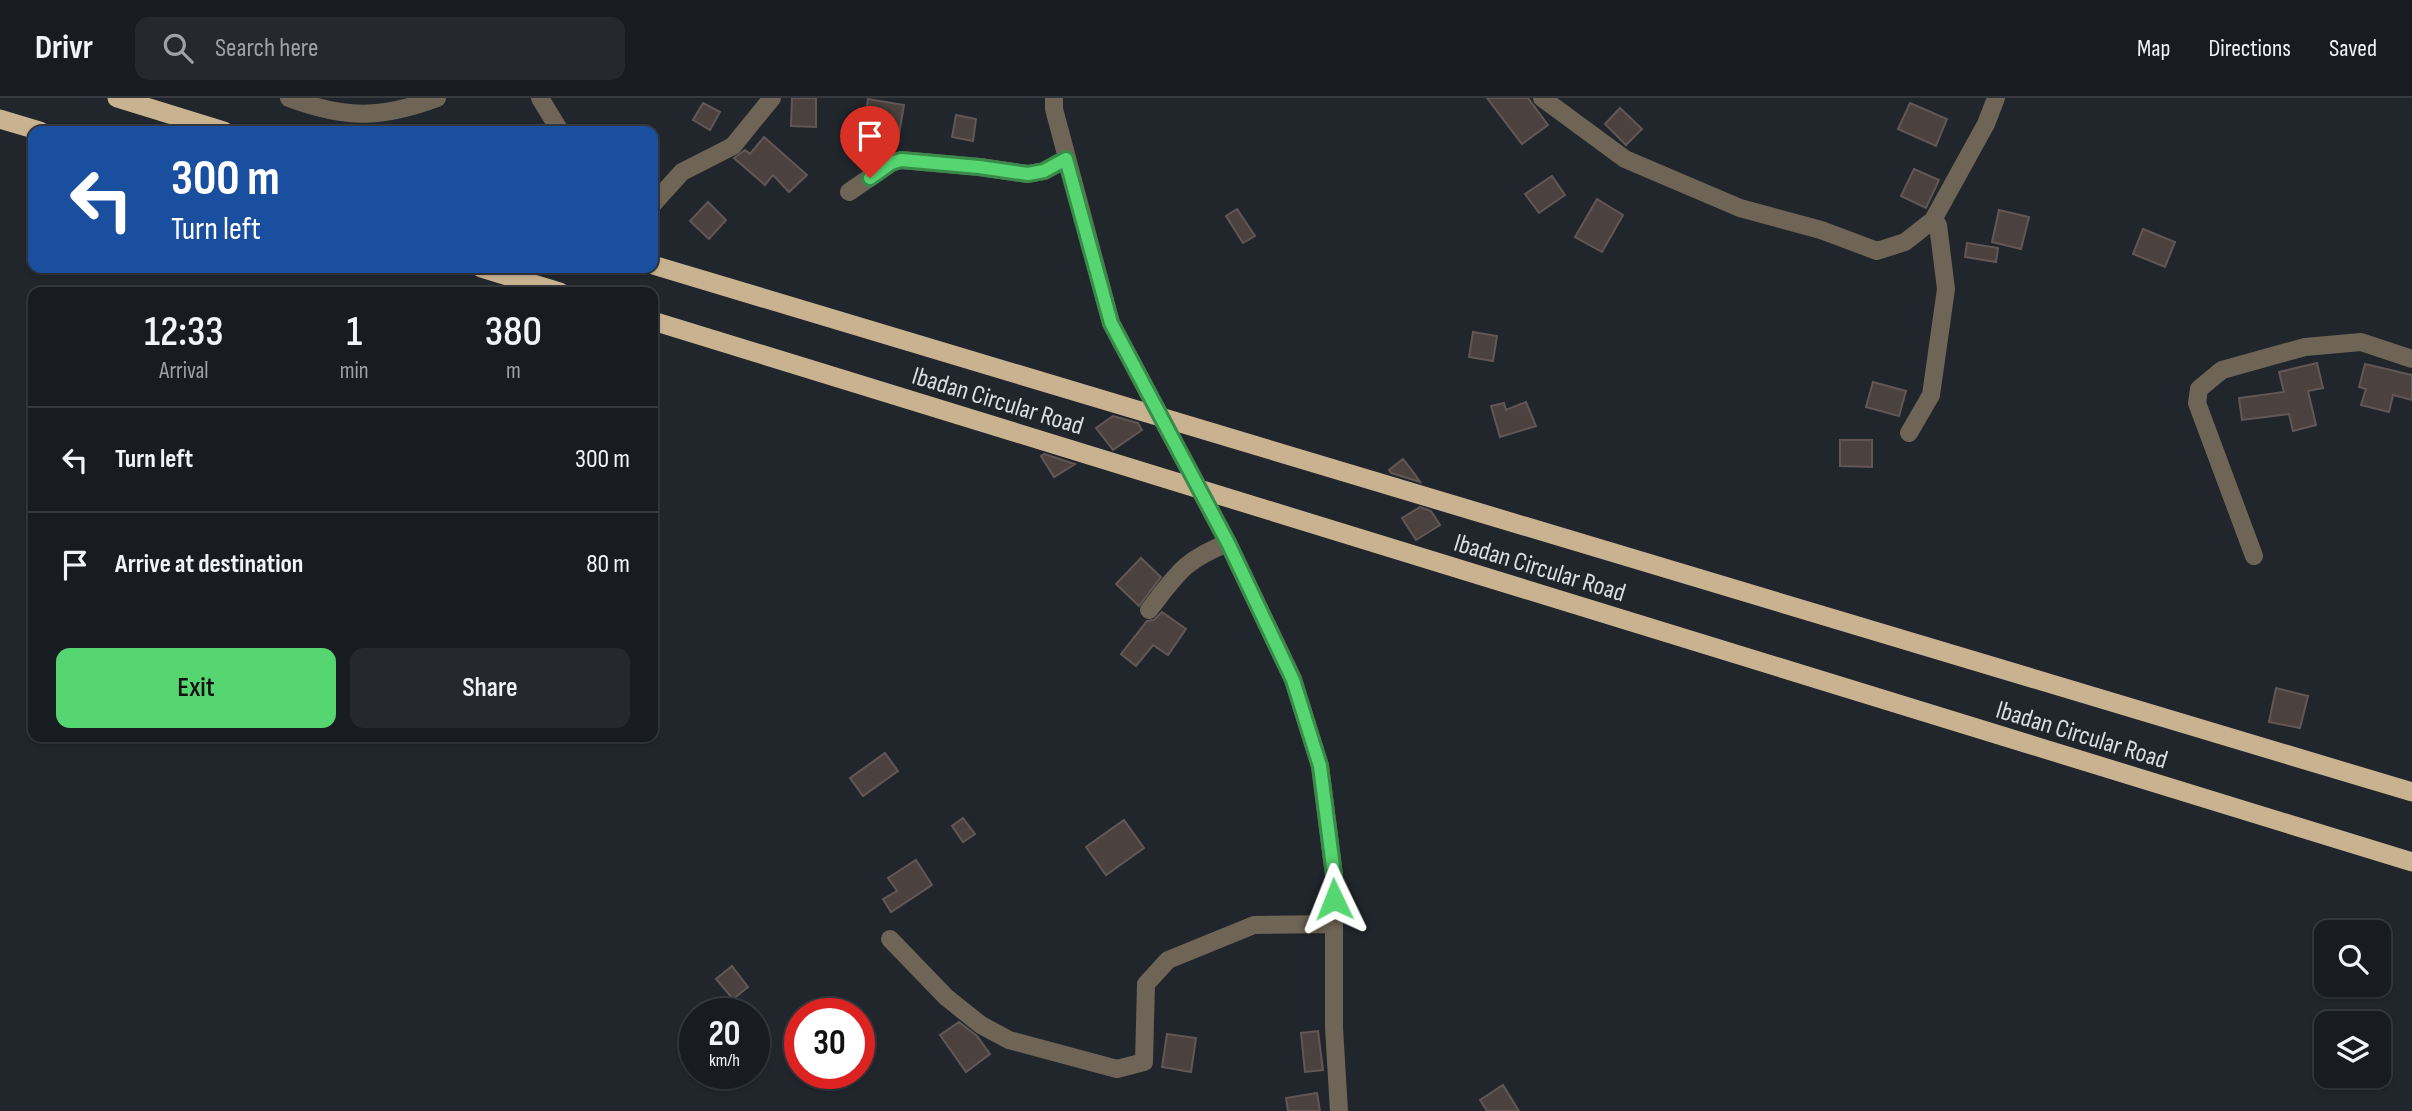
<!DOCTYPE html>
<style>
:root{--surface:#181c21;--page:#25292e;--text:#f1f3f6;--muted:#9fa1a5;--line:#363a3f;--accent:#56d671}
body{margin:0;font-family:"Sofia Sans Condensed",sans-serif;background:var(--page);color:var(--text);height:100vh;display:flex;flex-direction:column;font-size:26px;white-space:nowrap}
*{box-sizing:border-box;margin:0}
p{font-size:23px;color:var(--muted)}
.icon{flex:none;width:38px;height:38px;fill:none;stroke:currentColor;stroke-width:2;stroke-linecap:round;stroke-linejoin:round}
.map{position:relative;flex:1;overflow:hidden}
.side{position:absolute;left:28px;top:189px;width:630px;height:455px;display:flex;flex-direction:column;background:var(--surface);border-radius:14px;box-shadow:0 2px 5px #0004,0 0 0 2px var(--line)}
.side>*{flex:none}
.hud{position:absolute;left:28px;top:28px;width:630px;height:147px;border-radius:14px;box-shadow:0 2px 5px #0004,0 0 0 2px var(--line);background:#1a4fa0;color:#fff;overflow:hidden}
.fabs{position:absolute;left:2314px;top:822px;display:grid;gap:14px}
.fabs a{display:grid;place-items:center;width:77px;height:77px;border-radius:14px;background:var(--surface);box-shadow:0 2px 5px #0004,0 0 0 2px var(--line);font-size:35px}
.speed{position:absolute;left:679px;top:900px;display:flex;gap:14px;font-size:35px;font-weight:700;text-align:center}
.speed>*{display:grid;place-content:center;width:91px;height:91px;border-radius:50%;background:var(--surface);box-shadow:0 2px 5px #0004,0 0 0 2px var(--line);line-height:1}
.speed small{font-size:18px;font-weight:400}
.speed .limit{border:10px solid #d22;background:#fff;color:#111}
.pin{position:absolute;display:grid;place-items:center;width:60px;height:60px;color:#fff;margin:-72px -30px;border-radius:50% 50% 50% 0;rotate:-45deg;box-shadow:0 0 7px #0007}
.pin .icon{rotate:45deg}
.me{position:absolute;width:77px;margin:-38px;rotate:358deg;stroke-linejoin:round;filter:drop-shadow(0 0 5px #0008)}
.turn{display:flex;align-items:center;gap:24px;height:147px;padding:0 28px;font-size:32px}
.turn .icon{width:91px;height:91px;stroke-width:2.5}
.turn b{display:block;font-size:49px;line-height:60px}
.eta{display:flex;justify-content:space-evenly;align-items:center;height:119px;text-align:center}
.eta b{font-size:42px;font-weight:600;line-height:49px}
.button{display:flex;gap:14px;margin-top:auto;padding:14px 28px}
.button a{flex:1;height:80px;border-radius:14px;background:var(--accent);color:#111;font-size:28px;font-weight:600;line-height:80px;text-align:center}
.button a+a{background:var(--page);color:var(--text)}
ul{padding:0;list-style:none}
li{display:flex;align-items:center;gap:21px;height:105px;padding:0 28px;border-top:2px solid var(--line)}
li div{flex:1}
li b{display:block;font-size:26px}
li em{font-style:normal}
header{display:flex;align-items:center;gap:42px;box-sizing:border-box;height:98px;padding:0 35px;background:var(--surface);border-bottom:2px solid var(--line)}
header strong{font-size:33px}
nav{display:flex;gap:38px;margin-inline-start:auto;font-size:24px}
.search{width:490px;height:63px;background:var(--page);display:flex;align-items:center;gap:18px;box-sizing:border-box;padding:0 24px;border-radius:14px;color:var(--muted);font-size:26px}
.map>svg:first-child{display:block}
.building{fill:#4b413e;stroke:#625754;stroke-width:2}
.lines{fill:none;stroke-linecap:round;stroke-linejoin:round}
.minor{stroke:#6f6556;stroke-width:18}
.trunk{stroke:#c8b290;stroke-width:19}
.route-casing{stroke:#388b49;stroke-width:18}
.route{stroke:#56d671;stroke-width:12}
.labels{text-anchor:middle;stroke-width:5;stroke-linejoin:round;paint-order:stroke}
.street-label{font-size:26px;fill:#dadee3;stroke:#20262c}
</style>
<header>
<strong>Drivr</strong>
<div class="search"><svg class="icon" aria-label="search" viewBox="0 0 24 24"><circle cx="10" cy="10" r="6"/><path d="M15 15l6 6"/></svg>Search here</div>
<nav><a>Map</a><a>Directions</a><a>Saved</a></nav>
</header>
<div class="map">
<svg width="2412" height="1013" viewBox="0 0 2412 1013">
<rect width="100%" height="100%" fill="#20262c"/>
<path class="building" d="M792,0H816V29L791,28Z
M1487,0H1528L1548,27L1522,46Z
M868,1L904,7L898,42L863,36Z
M703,5L720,14L710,32L693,22Z
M1910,5L1947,21L1936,48L1898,31Z
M1620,10L1642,31L1626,47L1605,26Z
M956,17L976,21L973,43L952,39Z
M764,39L807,77L789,94L773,77L765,87L734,60L745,52L750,56Z
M1914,71L1939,82L1926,110L1901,98Z
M1552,78L1565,97L1539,115L1525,96Z
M1597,101L1623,117L1602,154L1575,139Z
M708,104L726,122L709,141L690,123Z
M1237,111L1255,138L1243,145L1226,118Z
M1999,112L2029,119L2021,151L1992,144Z
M2143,131L2175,144L2165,169L2133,156Z
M1967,145L1998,150L1996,164L1965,159Z
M1473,234L1497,238L1493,263L1469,259Z
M2317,265L2323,290L2308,293L2316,327L2293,333L2289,316L2242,322L2239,300L2284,294L2279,274Z
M2365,266L2412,277V302L2393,297L2389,314L2361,307L2366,291L2359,289Z
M1873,284L1906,293L1899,318L1866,309Z
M1526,304L1536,328L1500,339L1491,308L1504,305L1506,312Z
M1113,318L1138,325L1142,332L1113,352L1096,330Z
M1840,342H1872V369L1840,368Z
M1044,356L1075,366L1054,379L1041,358Z
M1403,361L1414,375L1420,384L1391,375L1389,372Z
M1420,409L1431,413L1440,427L1416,442L1402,420Z
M1141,460L1161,479L1139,508L1116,486Z
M1162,514L1186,531L1168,557L1153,547L1136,568L1121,556L1147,523L1154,522Z
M2276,590L2308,598L2300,630L2269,624Z
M885,655L898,673L863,698L850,680Z
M963,720L975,736L963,744L952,728Z
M1124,722L1144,750L1106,777L1086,749Z
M916,762L932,787L891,814L883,801L897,793L888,780Z
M732,868L748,889L733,901L716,881Z
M959,924L977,938L990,956L966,974L940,937Z
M1318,933L1323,972L1305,974L1301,935Z
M1167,936L1196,940L1191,974L1162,969Z
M1503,987L1519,1013H1487L1480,1002Z
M1317,995L1320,1013H1288L1286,1000Z"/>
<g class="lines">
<path class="minor" d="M289,0C346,21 380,21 437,0
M540,0L560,33
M1054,0V11L1111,225L1228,445L1293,581L1320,668L1334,777V930L1339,1013
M1542,0L1625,61L1740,110L1821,132L1877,153L1905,144L1933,122L1986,26L1996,0
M849,94L891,65L901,62L980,69L1028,76L1044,73L1066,61
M653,106L682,74L733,48L772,0
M1909,335L1931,297L1946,191L1938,127L1933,122
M2254,458L2197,305L2199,291L2222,272L2305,249L2361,244L2412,261
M1149,512C1177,476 1184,462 1228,445
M890,841L946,899L981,927L1009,942L1117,971L1144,964L1146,886L1168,862L1254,827L1334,826"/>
<path class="trunk" d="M117,0L224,33
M0,21L40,33
M653,167L2412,694
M481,170L560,194
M653,223L2412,764"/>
</g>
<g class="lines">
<g class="route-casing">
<path id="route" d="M870,80L891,65L901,62L979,69L1028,76L1044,73L1066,61L1111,225L1228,445L1293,582L1320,668L1334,777V801"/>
</g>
<use href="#route" class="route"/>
</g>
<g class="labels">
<g class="street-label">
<text transform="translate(998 302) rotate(17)" y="9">Ibadan Circular Road</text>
<text transform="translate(1540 469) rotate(17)" y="9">Ibadan Circular Road</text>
<text transform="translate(2082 636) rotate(17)" y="9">Ibadan Circular Road</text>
</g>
</g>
</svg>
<div class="fabs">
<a><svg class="icon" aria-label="search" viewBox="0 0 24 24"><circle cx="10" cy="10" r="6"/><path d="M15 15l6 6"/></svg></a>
<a><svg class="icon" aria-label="layers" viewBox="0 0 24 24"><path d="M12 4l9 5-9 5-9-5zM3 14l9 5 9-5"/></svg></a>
</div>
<div class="speed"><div>20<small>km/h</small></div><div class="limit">30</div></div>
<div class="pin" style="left:870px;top:80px;background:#d93025"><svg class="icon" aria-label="arrive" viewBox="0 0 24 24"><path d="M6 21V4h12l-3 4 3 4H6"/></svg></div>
<svg class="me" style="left:1334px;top:801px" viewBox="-20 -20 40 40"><path d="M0-17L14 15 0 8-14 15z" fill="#56d671" stroke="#fff" stroke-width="4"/></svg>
<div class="hud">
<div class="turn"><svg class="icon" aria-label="left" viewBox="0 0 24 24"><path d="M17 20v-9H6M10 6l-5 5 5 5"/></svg><div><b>300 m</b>Turn left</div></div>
</div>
<section class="side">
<div class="eta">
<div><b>12:33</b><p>Arrival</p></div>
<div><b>1</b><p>min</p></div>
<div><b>380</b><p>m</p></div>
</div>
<ul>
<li><svg class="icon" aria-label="left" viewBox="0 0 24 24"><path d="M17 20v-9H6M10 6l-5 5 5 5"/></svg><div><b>Turn left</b></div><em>300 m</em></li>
<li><svg class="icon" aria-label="arrive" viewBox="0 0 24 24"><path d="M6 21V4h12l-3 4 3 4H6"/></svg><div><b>Arrive at destination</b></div><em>80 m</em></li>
</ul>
<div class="button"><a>Exit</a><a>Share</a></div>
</section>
</div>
